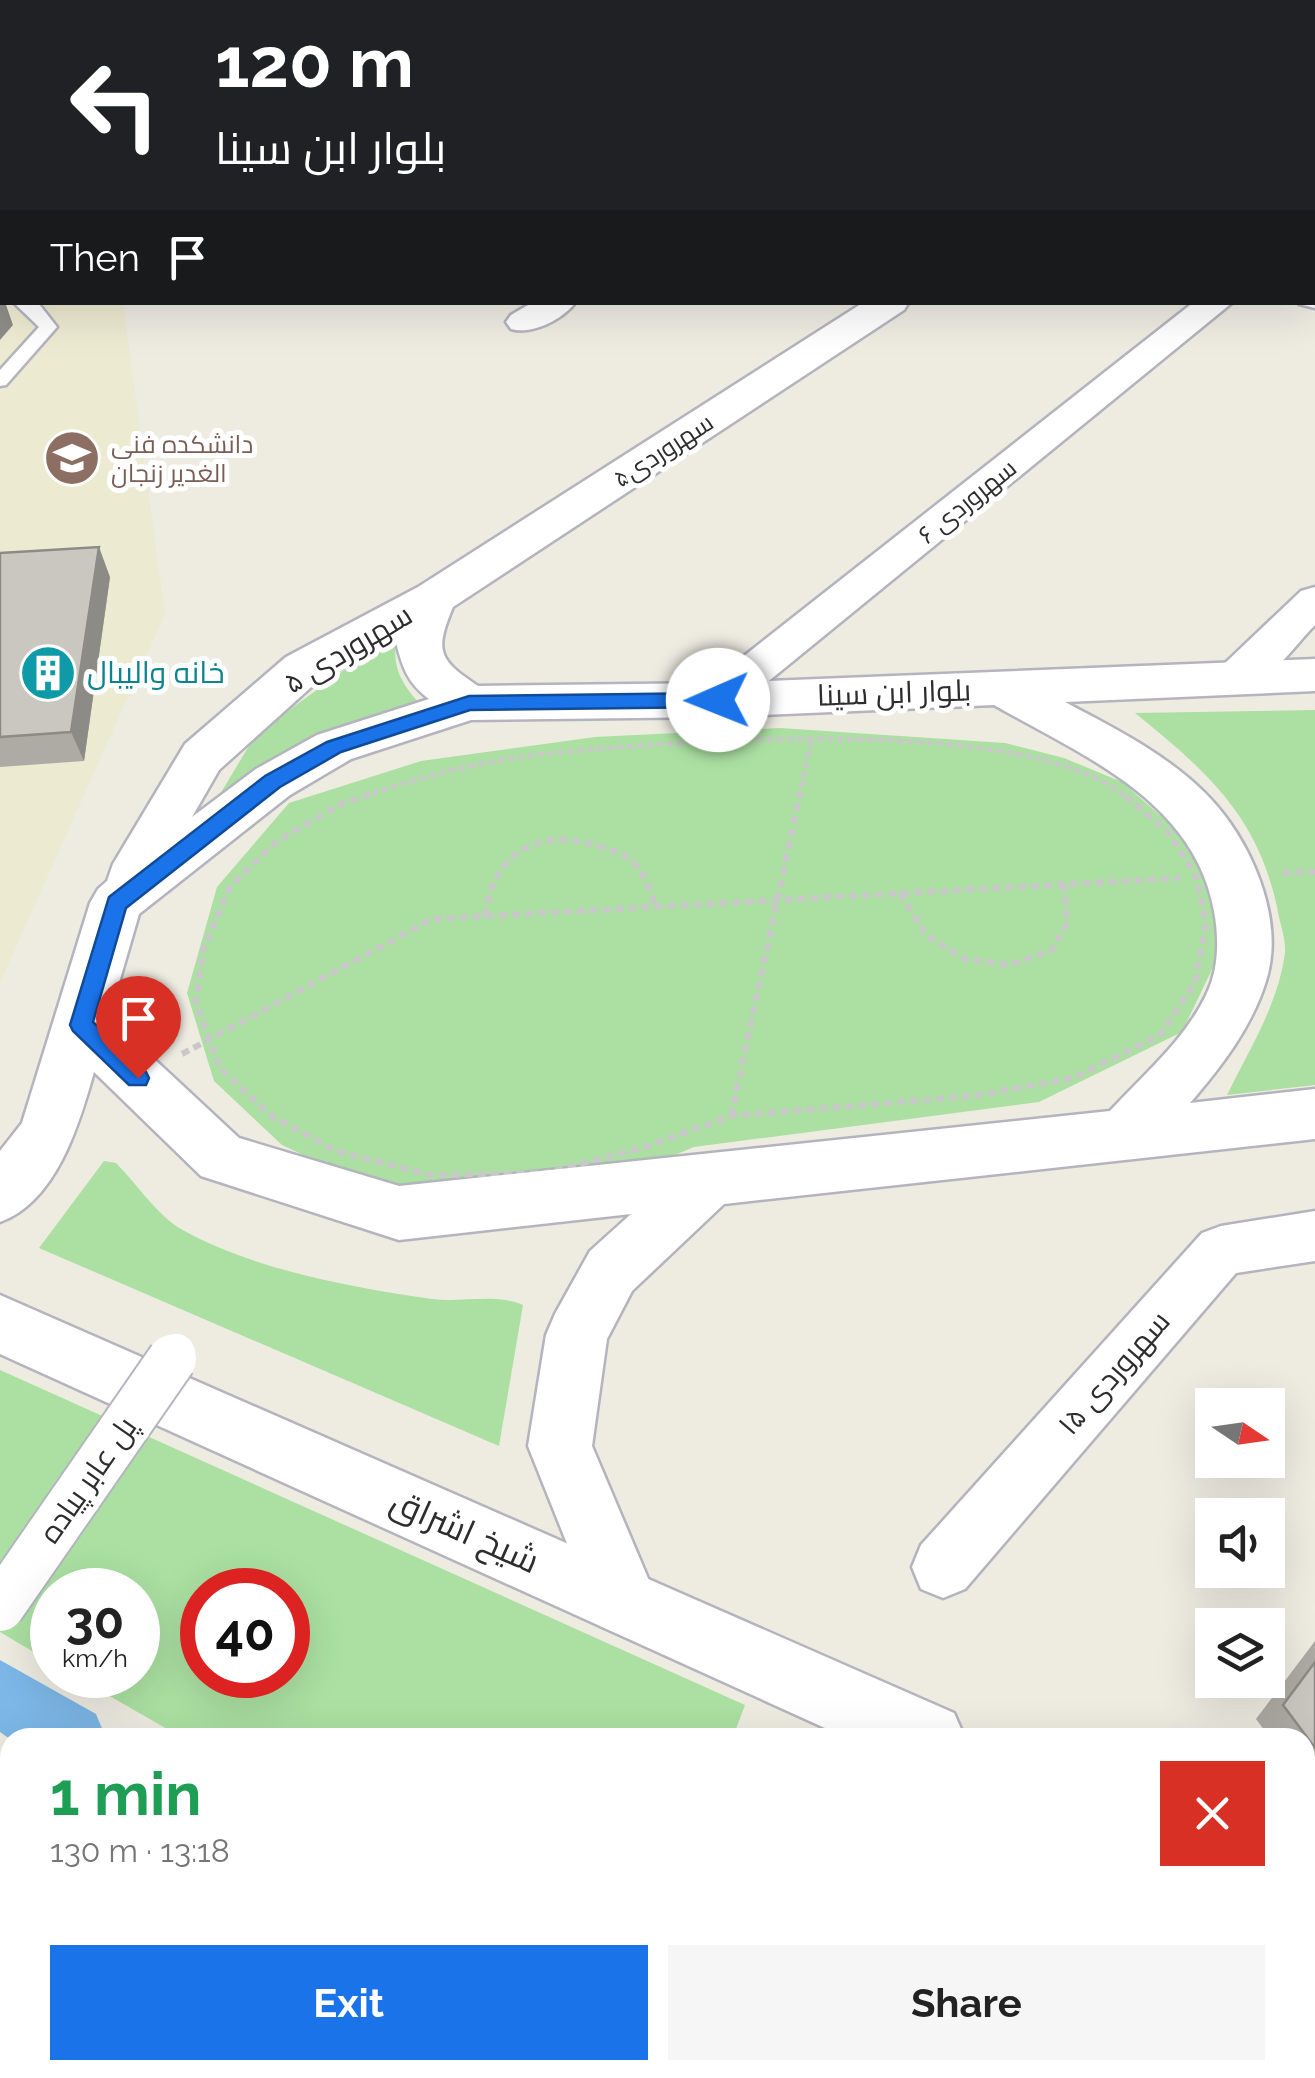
<!DOCTYPE html>
<meta charset="utf-8">
<style>
:root{--surface:#fff;--page:#f6f6f6;--text:#222;--muted:#767676;--accent:#1a73e8}
body{margin:0;font-family:Raleway,Cairo,sans-serif;background:var(--page);color:var(--text);height:100vh;display:flex;flex-direction:column;font-size:38px;white-space:nowrap}
*{box-sizing:border-box;margin:0}
p{font-size:32px;color:var(--muted)}
.icon{flex:none;width:55px;height:55px;fill:none;stroke:currentColor;stroke-width:2;stroke-linecap:round;stroke-linejoin:round}
.map{position:relative;flex:1;overflow:hidden}
.drawer{position:absolute;left:0px;top:1728px;width:1315px;height:352px;display:flex;flex-direction:column;background:var(--surface);border-radius:30px 30px 0 0;box-shadow:0 10px 40px #0002}
.drawer>*{flex:none}
.banner{position:absolute;left:0px;top:0px;width:1315px;height:305px;box-shadow:0 10px 40px #0002;background:#202124;color:#fff;overflow:hidden}
.needle{width:65px;rotate:103deg}
.buttons{position:absolute;left:1195px;top:1388px;display:grid;gap:20px}
.buttons a{display:grid;place-items:center;width:90px;height:90px;border-radius:0px;background:var(--surface);box-shadow:0 10px 40px #0002;font-size:50px}
.speed{position:absolute;left:30px;top:1568px;display:flex;gap:20px;font-size:50px;font-weight:700;text-align:center}
.speed>*{display:grid;place-content:center;width:130px;height:130px;border-radius:50%;background:var(--surface);box-shadow:0 10px 40px #0002;line-height:1}
.speed small{font-size:25px;font-weight:400}
.speed .limit{border:15px solid #d22;background:#fff;color:#111}
.pin{position:absolute;display:grid;place-items:center;width:85px;height:85px;color:#fff;margin:-102px -42px;border-radius:50% 50% 50% 0;rotate:-45deg;box-shadow:0 0 10px #0007}
.pin .icon{rotate:45deg}
.me{position:absolute;width:110px;margin:-55px;rotate:269deg;stroke-linejoin:round;filter:drop-shadow(0 0 8px #0008)}
.turn{display:flex;align-items:center;gap:35px;height:210px;padding:0 50px;font-size:45px}
.turn .icon{width:130px;height:130px;stroke-width:2.5}
.turn b{display:block;font-size:70px;line-height:85px}
.then{display:flex;align-items:center;height:95px;padding:0 50px;background:#0003;gap:20px;font-size:38px}
.round{display:grid;place-items:center;flex:none;width:105px;height:105px;border-radius:0px;background:var(--page)}
.head{display:flex;align-items:center;justify-content:space-between;height:170px;padding:0 50px}
h1{font-size:60px;font-weight:700;line-height:75px;color:#1e9e55}
.cta{display:flex;gap:20px;margin-top:auto;padding:20px 50px}
.cta a{flex:1;height:115px;border-radius:0px;background:var(--accent);color:#fff;font-size:40px;font-weight:700;line-height:115px;text-align:center}
.cta a+a{background:var(--page);color:var(--text)}
.map>svg:first-child{display:block}
.industrial{fill:#e4e1e7}
.education{fill:#edead2}
.green{fill:#abe0a2;fill-rule:evenodd}
.lines{fill:none;stroke-linecap:round;stroke-linejoin:round}
.canal{fill:#7cb7e7;fill-rule:evenodd}
.service-casing{stroke:#b4b4bf;stroke-width:5}
.minor-casing{stroke:#b4b4bf;stroke-width:5}
.tertiary-casing{stroke:#b4b4bf;stroke-width:5}
.secondary-casing{stroke:#b4b4bf;stroke-width:5}
.path-far1{stroke:#c8c8c8;stroke-width:5;stroke-dasharray:6 4;stroke-linecap:butt}
.path{stroke:#c8c8c8;stroke-width:6;stroke-dasharray:8 5;stroke-linecap:butt}
.service{fill:#fff;fill-rule:evenodd}
.minor{fill:#fff;fill-rule:evenodd}
.tertiary{fill:#fff;fill-rule:evenodd}
.secondary{fill:#fff;fill-rule:evenodd}
.pedestrian-bridge-far1-casing{stroke:#b4b4bf;stroke-width:42;stroke-linecap:butt}
.pedestrian-bridge-casing{stroke:#b4b4bf;stroke-width:52;stroke-linecap:butt}
.pedestrian-bridge-far1{stroke:#fff;stroke-width:38}
.pedestrian-bridge{stroke:#fff;stroke-width:48}
.wall{fill:#aeaba5}
.shaded-wall{fill:#8d8b86}
.building{fill:#cac7c0;stroke:#8d8b86;stroke-width:2.5}
.route{fill:#1a73e8;stroke:#114b97;stroke-width:2.5}
.labels{text-anchor:middle;stroke-width:10;stroke-linejoin:round;paint-order:stroke}
.far-education-label{font-size:25px;fill:#785e54;stroke:#fff;text-anchor:start}
.far-street-label{font-size:25px;fill:#2d2d2d;stroke:#fff}
.street-label{font-size:30px;fill:#2d2d2d;stroke:#fff}
.culture-label{font-size:30px;fill:#0d838f;stroke:#fff;text-anchor:start}
.near-street-label{font-size:35px;fill:#2d2d2d;stroke:#fff}
</style>
<div class="map">
<svg width="1315" height="2078" viewBox="0 0 1315 2078">
<rect width="100%" height="100%" fill="#eeebe1"/>
<path class="industrial" d="M410,0H777L427,2Z"/>
<path class="education" d="M0,0L427,2H2V302L123,303L165,614L0,983Z"/>
<path class="green" d="M398,631C390,665 400,683 423,707L210,811L256,734Z
M1315,710V1085L1227,1095C1249,1050 1279,1003 1285,952C1286,938 1279,921 1277,907C1257,814 1205,770 1135,713Z
M780,728L1005,743L1064,758L1122,782L1185,837L1211,897L1218,957L1182,1032L1039,1102L694,1147L624,1176L443,1197L359,1181L282,1145L214,1081L187,993L217,887L289,803L421,761L595,737Z
M104,1161L116,1163C136,1183 157,1215 181,1229C251,1269 353,1288 432,1299C462,1303 495,1293 523,1305L499,1446L39,1248Z
M0,1370L745,1705L733,1737H181L73,1675H138V1590H52V1663L0,1632ZM202,1590H288V1675H202Z
M0,1948L10,1954V2070H192L205,2078H0Z
M1305,1990L1315,1994V2078H1221V2070H1305Z"/>
<g class="lines">
<path class="canal" d="M0,1660L96,1714L106,1738L10,1739L0,1732Z
M643,2070H731L734,2078H646Z"/>
<g class="service-casing">
<path id="service" d="M0,288L2,289V299H0Z
M13,302L39,304L57,327L6,385L0,386V370L39,327Z"/>
</g>
<g class="minor-casing">
<path id="minor" d="M1315,216V237L1312,238V217Z
M533,302H576C562,320 532,335 511,329L506,322L511,315Z
M1194,302H1233L732,711L717,715L702,711L696,700L702,689Z
M1315,587V625C1290,650 1259,700 1221,689L1215,678L1221,667L1301,591Z
M1315,1211V1261L1236,1273L965,1589L943,1598L921,1589L912,1567L921,1545L1202,1233L1221,1226Z"/>
</g>
<g class="tertiary-casing">
<path id="tertiary" d="M1312,18H1315L1312,38Z
M1312,285L1315,308L1299,304L1312,302Z
M864,302H909L904,310L453,607C434,652 439,660 478,686L717,683L1315,659V691L1065,702C1114,728 1166,754 1205,793C1250,838 1286,918 1266,981C1252,1027 1221,1067 1190,1103L1315,1089V1139L724,1204L632,1291L607,1339L592,1446L658,1602L648,1626L624,1636L600,1626L528,1446L546,1335L555,1314L590,1251L631,1214L399,1240L201,1176L94,1072C79,1125 56,1202 0,1222V1151L22,1123L90,903L98,889L107,881L113,864L185,744L286,657L418,587ZM395,639C402,665 406,682 429,699L317,735L256,769L192,817L219,770L318,681ZM994,705C1082,755 1194,800 1214,911C1219,938 1219,968 1207,993C1186,1039 1144,1074 1110,1111L399,1186L239,1138L109,1017L139,914L290,795L351,759L471,720L717,717Z"/>
</g>
<g class="secondary-casing">
<path id="secondary" d="M0,1295L954,1713L965,1738H847L0,1354Z
M0,1773L10,1778V1853L0,1848Z
M1305,1867L1315,1871V1947L1305,1943Z
M396,2070H485L489,2078H400Z"/>
</g>
<path class="path-far1" d="M363,797C426,774 496,758 564,752C690,740 1029,715 1126,797
M799,797L812,738"/>
<path class="path" d="M370,794L339,805L276,842L230,887L203,950L196,1003L220,1068L270,1115L336,1151L430,1175L546,1173L645,1147L731,1116L973,1096L1073,1078L1160,1035L1195,983L1206,923L1196,877L1170,834L1123,794
M1282,873L1315,872
M900,893L926,935L964,959L1009,965L1052,950L1067,923L1064,884
M485,916C492,858 533,828 591,844C603,848 618,851 628,858C643,869 650,889 655,906
M182,1054L432,919L1180,878
M731,1116L800,794"/>
<use href="#service" class="service"/>
<use href="#minor" class="minor"/>
<use href="#tertiary" class="tertiary"/>
<use href="#secondary" class="secondary"/>
<g class="pedestrian-bridge-far1-casing">
<path id="pedestrian-bridge-far1" d="M170,1362L176,1353"/>
</g>
<g class="pedestrian-bridge-casing">
<path id="pedestrian-bridge" d="M0,1607L172,1359"/>
</g>
<use href="#pedestrian-bridge-far1" class="pedestrian-bridge-far1"/>
<use href="#pedestrian-bridge" class="pedestrian-bridge"/>
</g>
<path class="wall" d="M0,553L110,577L84,761L0,767Z
M1315,1641V1799L1305,1785V1738H1270L1256,1719Z"/>
<path class="shaded-wall" d="M2,302H5L13,325L0,340V305Z
M99,547L110,577L84,761L71,732Z"/>
<path class="building" d="M99,547L71,732L0,737V553Z
M1315,1662V1748L1283,1705Z"/>
<path class="route" d="M718,693L727,700L718,707L470,710L341,752L280,787L126,908L93,1022L146,1072L149,1078L146,1085H129L73,1031L70,1025L109,897L265,776L327,742L469,696Z"/>
<defs>
<g id="university-disc" transform="scale(2.875)"><circle r="9.5" fill="#8d6e63" stroke="#fff"/><path d="M0-5L7-2L0 1L-7-2ZM-4 1L0 2.5L4 1V4Q0 6-4 4Z" fill="#fff"/></g>
<g id="building-disc" transform="scale(2.875)"><circle r="9.5" fill="#0f9aa8" stroke="#fff"/><path d="M-4-6H4V6H1V3H-1V6H-4ZM-2.5-4.3h1.7v1.8h-1.7ZM.8-4.3h1.7v1.8H.8ZM-2.5-1h1.7V.8h-1.7ZM.8-1h1.7V.8H.8Z" fill="#fff"/></g>
</defs>
<g fill-rule="evenodd">
<use href="#university-disc" x="72" y="458"/>
<use href="#building-disc" x="48" y="673"/>
</g>
<g class="labels">
<g class="far-education-label">
<text x="111" y="453">دانشکده فنی<tspan x="111" dy="29">الغدیر زنجان</tspan></text>
</g>
<g class="far-street-label">
<text transform="translate(663 450) rotate(-33)" y="9">سهروردی۵</text>
<text transform="translate(967 501) rotate(-39)" y="9">سهروردی ۶</text>
</g>
<g class="street-label">
<text transform="translate(348 649) rotate(-31)" y="10">سهروردی ۵</text>
<text transform="translate(894 693) rotate(-2)" y="10">بلوار ابن سینا</text>
<text transform="translate(1114 1373) rotate(-49)" y="10">سهروردی ۱۵</text>
<text transform="translate(88 1480) rotate(-55)" y="10">پل عابر پیاده</text>
</g>
<g class="culture-label">
<text x="87" y="683">خانه والیبال</text>
</g>
<g class="near-street-label">
<text transform="translate(465 1531) rotate(24)" y="12">شیخ اشراق</text>
</g>
</g>
</svg>
<div class="buttons">
<a><svg class="needle" viewBox="-14 -14 28 28"><path d="M0-13l5 13h-10z" fill="#e53935"/><path d="M0 13l5-13h-10z" fill="#767676"/></svg></a>
<a><svg class="icon" aria-label="sound" viewBox="0 0 24 24"><path d="M4 9h4l5-4v14l-5-4H4zM17 9q2 3 0 6"/></svg></a>
<a><svg class="icon" aria-label="layers" viewBox="0 0 24 24"><path d="M12 4l9 5-9 5-9-5zM3 14l9 5 9-5"/></svg></a>
</div>
<div class="speed"><div>30<small>km/h</small></div><div class="limit">40</div></div>
<div class="pin" style="left:138px;top:1078px;background:#d93025"><svg class="icon" aria-label="arrive" viewBox="0 0 24 24"><path d="M6 21V4h12l-3 4 3 4H6"/></svg></div>
<svg class="me" style="left:718px;top:700px" viewBox="-20 -20 40 40"><circle r="19" fill="#fff"/><path d="M0-13L10 11 0 6-10 11z" fill="#1a73e8"/></svg>
<div class="banner">
<div class="turn"><svg class="icon" aria-label="left" viewBox="0 0 24 24"><path d="M17 20v-9H6M10 6l-5 5 5 5"/></svg><div><b>120 m</b>بلوار ابن سینا</div></div>
<div class="then">Then<svg class="icon" aria-label="arrive" viewBox="0 0 24 24"><path d="M6 21V4h12l-3 4 3 4H6"/></svg></div>
</div>
<section class="drawer">
<div class="head"><div><h1>1 min</h1><p>130 m · 13:18</p></div><a class="round" style="background:#d93025;color:#fff"><svg class="icon" aria-label="close" viewBox="0 0 24 24"><path d="M6 6l12 12M18 6L6 18"/></svg></a></div>
<div class="cta"><a>Exit</a><a>Share</a></div>
</section>
</div>
